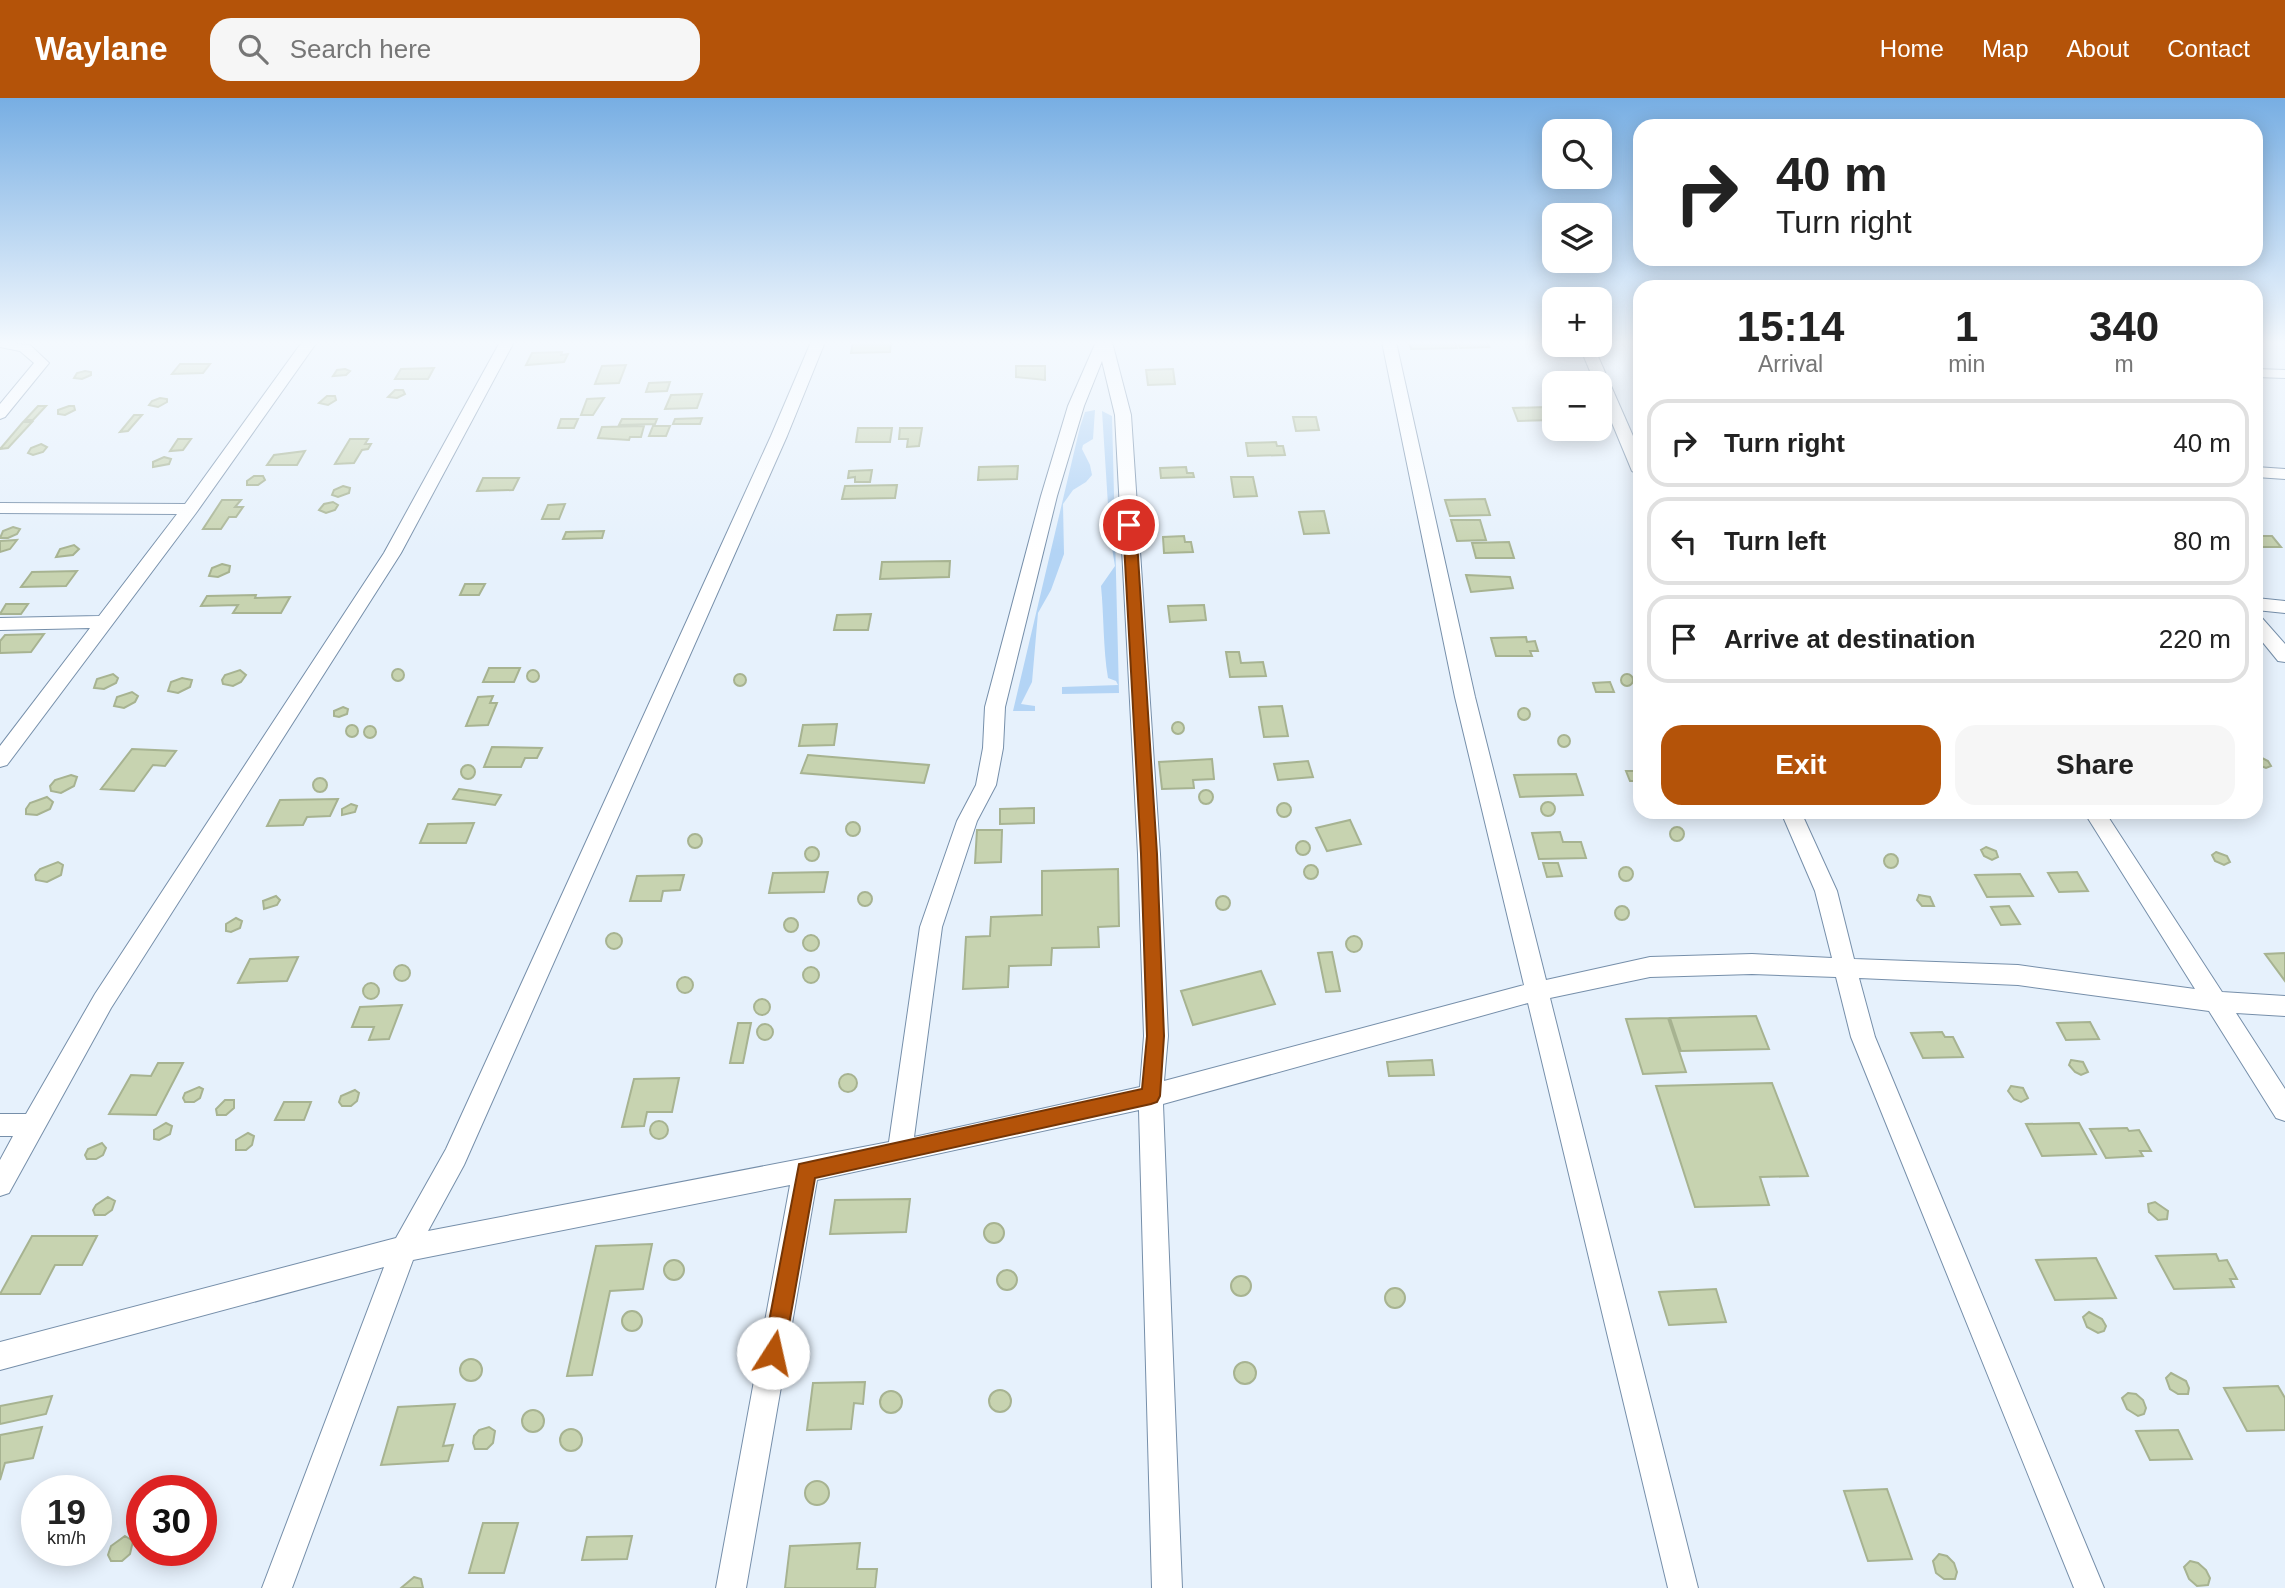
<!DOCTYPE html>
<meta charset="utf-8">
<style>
:root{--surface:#fff;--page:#f6f6f6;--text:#222;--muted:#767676;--line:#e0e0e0;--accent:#b45309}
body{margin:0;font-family:Helvetica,sans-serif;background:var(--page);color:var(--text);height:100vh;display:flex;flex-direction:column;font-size:26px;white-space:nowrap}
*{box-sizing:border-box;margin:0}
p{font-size:23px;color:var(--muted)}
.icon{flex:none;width:38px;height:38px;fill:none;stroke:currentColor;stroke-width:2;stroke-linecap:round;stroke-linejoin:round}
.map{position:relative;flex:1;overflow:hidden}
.side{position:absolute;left:1633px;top:182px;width:630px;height:539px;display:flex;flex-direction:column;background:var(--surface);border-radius:21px;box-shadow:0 4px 18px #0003}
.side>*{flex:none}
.hud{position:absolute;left:1633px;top:21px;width:630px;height:147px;border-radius:21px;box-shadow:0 4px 18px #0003;background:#fff;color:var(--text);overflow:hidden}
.tools{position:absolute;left:1542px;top:21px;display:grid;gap:14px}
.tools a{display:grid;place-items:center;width:70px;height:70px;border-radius:14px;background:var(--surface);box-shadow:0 4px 18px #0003;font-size:35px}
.speed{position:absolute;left:21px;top:1377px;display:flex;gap:14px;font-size:35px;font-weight:700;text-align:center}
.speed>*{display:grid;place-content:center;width:91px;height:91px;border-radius:50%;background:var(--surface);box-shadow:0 4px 18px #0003;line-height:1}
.speed small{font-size:18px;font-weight:400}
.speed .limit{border:10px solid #d22;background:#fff;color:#111}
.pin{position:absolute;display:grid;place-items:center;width:60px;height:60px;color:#fff;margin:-30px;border:4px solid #fff;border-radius:50%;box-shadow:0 2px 7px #0007}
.me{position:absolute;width:77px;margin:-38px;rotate:10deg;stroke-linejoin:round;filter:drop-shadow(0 0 5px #0008)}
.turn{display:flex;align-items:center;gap:24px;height:147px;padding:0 28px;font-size:32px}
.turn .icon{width:91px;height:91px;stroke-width:2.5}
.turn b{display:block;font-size:49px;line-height:60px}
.eta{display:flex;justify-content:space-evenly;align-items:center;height:119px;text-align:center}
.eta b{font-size:42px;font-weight:700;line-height:49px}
.primary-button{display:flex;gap:14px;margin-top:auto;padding:14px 28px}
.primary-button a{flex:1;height:80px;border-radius:21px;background:var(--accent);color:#fff;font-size:28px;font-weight:700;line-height:80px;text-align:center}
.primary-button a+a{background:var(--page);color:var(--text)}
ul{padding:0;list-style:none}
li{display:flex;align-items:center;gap:21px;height:88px;margin:0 14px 10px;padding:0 14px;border:4px solid var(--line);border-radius:21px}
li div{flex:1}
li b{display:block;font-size:26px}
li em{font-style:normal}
header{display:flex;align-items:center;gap:42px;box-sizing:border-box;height:98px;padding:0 35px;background:var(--accent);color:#fff}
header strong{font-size:33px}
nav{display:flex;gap:38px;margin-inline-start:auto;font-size:24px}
.search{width:490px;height:63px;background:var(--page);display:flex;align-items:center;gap:18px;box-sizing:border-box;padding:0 24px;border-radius:21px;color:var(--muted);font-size:26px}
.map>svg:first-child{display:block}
.green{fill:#b3d4f5}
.building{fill:#c7d3b0;stroke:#a7b391;stroke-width:2}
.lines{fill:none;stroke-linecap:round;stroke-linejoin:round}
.street-casing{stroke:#768faa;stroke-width:2}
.street{fill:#fff;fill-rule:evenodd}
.route{fill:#b45309;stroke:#753606;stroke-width:2}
</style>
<header>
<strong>Waylane</strong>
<div class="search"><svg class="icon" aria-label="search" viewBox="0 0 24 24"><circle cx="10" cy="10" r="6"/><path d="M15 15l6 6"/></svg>Search here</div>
<nav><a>Home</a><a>Map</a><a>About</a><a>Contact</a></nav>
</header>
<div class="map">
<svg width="2285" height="1490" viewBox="0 0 2285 1490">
<rect width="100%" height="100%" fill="#e6f1fc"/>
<path class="green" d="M1095,312L1093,341L1083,347L1082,351L1090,367L1092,377L1086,384L1073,392L1063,406L1064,456L1051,492L1038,515L1032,584L1021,606L1035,608V613H1013L1080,329L1085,314Z
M1102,313L1112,318L1119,595L1062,596V589L1118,587L1116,583L1108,580C1103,550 1104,518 1101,488L1115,468L1110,438Z"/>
<path class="building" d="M853,244H891L890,254L851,255Z
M1409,244H1455L1457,250L1411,251Z
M1458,244H1487L1489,249L1460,250Z
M562,254L561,257L568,256L564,264L526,267L532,255Z
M180,266H210L203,275L172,276Z
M626,267L619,285L595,286L602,268Z
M1016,268H1045V282L1016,279Z
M434,270L428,281H395L401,271Z
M345,271L350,273L346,277L333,278L337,272Z
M1173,271L1175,286L1148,287L1146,272Z
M85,273L91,274V277L82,281L74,280L77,275Z
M670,284L667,293L646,294L649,285Z
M395,292H403L405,296L397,300L388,299Z
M702,296L697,310L665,311L671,297Z
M327,298H335L336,302L328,307L319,305Z
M160,300L167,301V304L158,309L149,307L152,303Z
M604,300L593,317H581L587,301Z
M38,308H46L33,322H25Z
M69,308H74L75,312L65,317L58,316V312Z
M1546,309L1554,313V319H1550L1552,322L1518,323L1513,310Z
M134,317H142L128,333L120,334Z
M1293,319H1316L1319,332L1296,333Z
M702,320L700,326H673L675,321Z
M561,321H578L574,330H558Z
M622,321H657L655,326L619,327Z
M23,324H32L8,350L0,351Z
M644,328L641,339H630L629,342L598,340L602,329Z
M653,328H670L666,338H649Z
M858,330H892L890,344H856Z
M900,330H922L919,348L907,349L908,341H899Z
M178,341H191L183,352L170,353Z
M350,341H368L365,346H371L368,351L362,352L354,365L335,366Z
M1276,344L1277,348H1283L1285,357L1248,358L1246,345Z
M41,346L47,349L43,354L33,357L28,355L31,350Z
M305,353L297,367H267L274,357Z
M164,359L171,361L169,366L153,369V364Z
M1018,368L1017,381L978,382L979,369Z
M1186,369L1187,375H1193L1194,379L1161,380L1160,370Z
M872,372L870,384H855V379L848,380L849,373Z
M254,378H263L265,382L258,387H247V383Z
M1231,379H1253L1257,398L1234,399Z
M483,380H519L513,392L477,393Z
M897,387L895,400L842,401L845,388Z
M343,388L350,390L349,395L338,399L332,397L334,392Z
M1485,401L1490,417L1450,418L1445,402Z
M222,402H241L235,409H243L236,419H229L221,431H203Z
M333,404L338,407L335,412L326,415L319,412L324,406Z
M565,406L559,421H542L548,407Z
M1324,413L1329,435L1304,436L1299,414Z
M1451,422H1480L1486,442L1457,443Z
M13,429L20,431L17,436L8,440H0L3,433Z
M604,433L602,440L563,441L566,434Z
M1184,438L1185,444H1191L1193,454L1164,455L1163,439Z
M2256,438H2272L2281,449H2256Z
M17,442L10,451L0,454V443Z
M1509,444L1514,460H1476L1472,445Z
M74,447L79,451L73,457L56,459L60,451Z
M950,463L949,479L880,481L882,464Z
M222,466L230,468L229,474L218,479L209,478L212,470Z
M77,473L66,488L21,489L32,474Z
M1466,477L1510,479L1513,490L1471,494Z
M465,486H485L479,497H460Z
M256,497L255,500L290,499L281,515H233L238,507L201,508L207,498Z
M6,506H28L21,516H0Z
M1204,507L1206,522L1170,524L1168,508Z
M871,516L868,532H834L837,517Z
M44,536L31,554L0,555V543L5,537Z
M1526,539L1527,544L1535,543L1538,553H1530L1532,558H1496L1491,540Z
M1226,554H1239L1241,565L1263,564L1266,578L1230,579Z
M489,570H520L514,584H483Z
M392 577a6 6 0 1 1 12 0a6 6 0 1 1-12 0Z
M240,572L246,577L241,584L233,588L223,586L222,582L225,577Z
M527 578a6 6 0 1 1 12 0a6 6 0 1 1-12 0Z
M113,576L118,580L116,585L104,591L94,590L97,581Z
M1621 582a6 6 0 1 1 12 0a6 6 0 1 1-12 0Z
M734 582a6 6 0 1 1 12 0a6 6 0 1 1-12 0Z
M182,580L192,582L190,589L178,595L168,593L171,584Z
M1610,584L1614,594H1596L1593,585Z
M132,594L138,598L135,604L124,610L114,608L117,599Z
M493,598L490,605H497L488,627L466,628L478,599Z
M1282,608L1288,638L1264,639L1259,609Z
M343,609L348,611L347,616L339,619L334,618V613Z
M1518 616a6 6 0 1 1 12 0a6 6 0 1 1-12 0Z
M1172 630a6 6 0 1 1 12 0a6 6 0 1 1-12 0Z
M837,626L834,647L799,648L803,627Z
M346 633a6 6 0 1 1 12 0a6 6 0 1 1-12 0Z
M364 634a6 6 0 1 1 12 0a6 6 0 1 1-12 0Z
M1558 643a6 6 0 1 1 12 0a6 6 0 1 1-12 0Z
M492,649L542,650L537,660H525L521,669H484Z
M132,651L176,653L165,668L153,667L134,693L101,691Z
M808,657L929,667L924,685L801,675Z
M2260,659L2268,663L2271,668L2266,670L2258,667L2256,660Z
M1212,661L1214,681L1193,682L1194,690L1162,691L1159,664Z
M1308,663L1313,679L1278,682L1274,666Z
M461 674a7 7 0 1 1 14 0a7 7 0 1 1-14 0Z
M1626,673H1640V683H1630Z
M1576,676L1583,697L1520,699L1514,677Z
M71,677L77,679L74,688L61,695L51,693L50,688L55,682Z
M313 687a7 7 0 1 1 14 0a7 7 0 1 1-14 0Z
M459,691L501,697L495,707L453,701Z
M1199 699a7 7 0 1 1 14 0a7 7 0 1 1-14 0Z
M47,699L53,704L50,711L37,717L26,716V711L30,705Z
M338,701L330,718L307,719L303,727L267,728L280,702Z
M1541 711a7 7 0 1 1 14 0a7 7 0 1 1-14 0Z
M1277 712a7 7 0 1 1 14 0a7 7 0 1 1-14 0Z
M351,706L357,708L355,714L342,717V711Z
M1034,710V725L1000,726V711Z
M1931,714H1959L1961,719L1934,720Z
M1984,714H2025L2028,718L1987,719Z
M1350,722L1361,746L1327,753L1316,730Z
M846 731a7 7 0 1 1 14 0a7 7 0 1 1-14 0Z
M474,725L466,745H420L428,726Z
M1670 736a7 7 0 1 1 14 0a7 7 0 1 1-14 0Z
M977,732H1002L1001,764L975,765Z
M1560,734L1563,744H1581L1586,760L1539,761L1532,735Z
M688 743a7 7 0 1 1 14 0a7 7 0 1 1-14 0Z
M1296 750a7 7 0 1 1 14 0a7 7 0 1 1-14 0Z
M1986,749L1996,753L1998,759L1992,762L1984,758L1981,752Z
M805 756a7 7 0 1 1 14 0a7 7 0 1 1-14 0Z
M2216,754L2227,758L2230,764L2224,767L2215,763L2212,757Z
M1884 763a7 7 0 1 1 14 0a7 7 0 1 1-14 0Z
M58,764L63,767L61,777L47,784L36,782L35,777L40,771Z
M1543,765H1558L1562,778L1547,779Z
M1304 774a7 7 0 1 1 14 0a7 7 0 1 1-14 0Z
M1619 776a7 7 0 1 1 14 0a7 7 0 1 1-14 0Z
M1118,771L1119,828L1098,829L1099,849L1052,850L1051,867L1009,868L1008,889L963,891L966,839L990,838L991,819L1042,817V773Z
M828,774L824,794L769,795L773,775Z
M2077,774L2088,793L2059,794L2048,775Z
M2020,776L2033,798L1987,799L1975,777Z
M684,777L680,792L663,793L661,803H630L637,778Z
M858 801a7 7 0 1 1 14 0a7 7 0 1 1-14 0Z
M1919,797L1930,799L1934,808H1922L1917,802Z
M1216 805a7 7 0 1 1 14 0a7 7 0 1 1-14 0Z
M276,798L280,802L277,807L264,811L263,803Z
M1615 815a7 7 0 1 1 14 0a7 7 0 1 1-14 0Z
M2009,808L2020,826L2001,827L1991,809Z
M784 827a7 7 0 1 1 14 0a7 7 0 1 1-14 0Z
M236,820L242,823L240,830L231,834L226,833V826Z
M606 843a8 8 0 1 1 16 0a8 8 0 1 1-16 0Z
M803 845a8 8 0 1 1 16 0a8 8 0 1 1-16 0Z
M1346 846a8 8 0 1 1 16 0a8 8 0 1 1-16 0Z
M1332,854L1340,893L1326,894L1318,855Z
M2285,855V883L2265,856Z
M298,859L287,883L238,885L250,861Z
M394 875a8 8 0 1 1 16 0a8 8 0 1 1-16 0Z
M803 877a8 8 0 1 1 16 0a8 8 0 1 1-16 0Z
M1261,873L1275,906L1193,927L1181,893Z
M677 887a8 8 0 1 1 16 0a8 8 0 1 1-16 0Z
M363 893a8 8 0 1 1 16 0a8 8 0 1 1-16 0Z
M754 909a8 8 0 1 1 16 0a8 8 0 1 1-16 0Z
M402,907L389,941L369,942L374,929H352L360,909Z
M1756,918L1769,951L1681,953L1670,920Z
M1668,920L1686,974L1643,976L1626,921Z
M2090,924L2099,941L2066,942L2057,925Z
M738,925H751L743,965H730Z
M757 934a8 8 0 1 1 16 0a8 8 0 1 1-16 0Z
M1942,934L1945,939H1953L1963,959L1923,960L1911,935Z
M1432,962L1434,977L1389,978L1387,964Z
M2071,962L2083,964L2088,974L2081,977L2075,974L2069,967Z
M158,965H183L156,1017L109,1016L131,977L151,978Z
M839 985a9 9 0 1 1 18 0a9 9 0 1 1-18 0Z
M679,980L672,1014H647L644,1028L622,1029L634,981Z
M1772,985L1808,1078L1760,1079L1769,1107L1695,1109L1656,988Z
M2011,988L2023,990L2028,1000L2021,1004L2014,1001L2008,993Z
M199,989L203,991L200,1000L194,1004H185L183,1000L185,995Z
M355,992L359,995L357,1003L351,1008H342L339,1004L341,998Z
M225,1002H234V1010L226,1017H217L216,1011Z
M284,1004H311L304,1022H275Z
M650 1032a9 9 0 1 1 18 0a9 9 0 1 1-18 0Z
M166,1025L172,1028L170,1036L159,1042L154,1041V1032Z
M2079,1025L2096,1056L2042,1058L2026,1026Z
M2127,1030L2129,1033L2139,1032L2151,1053H2140L2143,1058L2106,1060L2090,1031Z
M248,1035L254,1038L252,1047L246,1052H236V1042Z
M102,1045L106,1050L103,1057L96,1061H87L85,1057L88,1051Z
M108,1099L115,1103L112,1112L105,1117H95L93,1112L96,1107Z
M910,1101L906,1134L830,1136L835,1102Z
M2155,1104L2168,1113L2167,1121L2158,1122L2149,1114L2148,1106Z
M984 1135a10 10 0 1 1 20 0a10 10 0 1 1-20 0Z
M32,1138H97L82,1167H55L40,1196H0Z
M652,1146L643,1191L610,1193L592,1277L567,1278L596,1148Z
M2216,1156L2219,1163L2227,1162L2237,1181H2230L2234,1189L2174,1191L2156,1158Z
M2096,1160L2116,1200L2055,1202L2036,1162Z
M664 1172a10 10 0 1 1 20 0a10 10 0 1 1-20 0Z
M997 1182a10 10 0 1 1 20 0a10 10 0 1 1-20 0Z
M1231 1188a10 10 0 1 1 20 0a10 10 0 1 1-20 0Z
M1385 1200a10 10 0 1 1 20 0a10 10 0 1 1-20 0Z
M1716,1191L1726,1224L1669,1227L1659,1194Z
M622 1223a10 10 0 1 1 20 0a10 10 0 1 1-20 0Z
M2089,1214L2102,1221L2106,1228L2104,1233L2098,1235L2087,1229L2083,1219Z
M460 1272a11 11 0 1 1 22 0a11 11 0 1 1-22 0Z
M1234 1275a11 11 0 1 1 22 0a11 11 0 1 1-22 0Z
M2171,1275L2186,1283L2189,1290L2188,1296H2178L2170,1291L2166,1280Z
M865,1284L863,1306L854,1305L851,1331L807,1332L813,1285Z
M2278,1288L2285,1300V1332L2247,1333L2224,1290Z
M989 1303a11 11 0 1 1 22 0a11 11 0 1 1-22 0Z
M880 1304a11 11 0 1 1 22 0a11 11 0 1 1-22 0Z
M2128,1295L2136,1296L2143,1302L2146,1310L2144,1316L2138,1318L2127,1311L2122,1300Z
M52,1298L46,1316L0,1326V1308Z
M455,1306L443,1348L453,1347L448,1363L381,1367L398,1309Z
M522 1323a11 11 0 1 1 22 0a11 11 0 1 1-22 0Z
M42,1329L33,1360L5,1365L0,1382V1337Z
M489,1329L495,1333L493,1345L487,1351H475L473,1345L474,1338L479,1332Z
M560 1342a11 11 0 1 1 22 0a11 11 0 1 1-22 0Z
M2178,1332L2192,1361L2150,1362L2136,1333Z
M805 1395a12 12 0 1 1 24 0a12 12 0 1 1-24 0Z
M1887,1391L1912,1461L1868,1463L1844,1393Z
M483,1425H518L504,1475H469Z
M125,1438L133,1443L130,1456L122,1463H111L108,1457L111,1448Z
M632,1438L627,1461L582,1462L587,1439Z
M860,1445L857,1471H877L875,1490H785L790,1448Z
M1939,1456L1947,1458L1954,1465L1957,1474L1955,1481H1944L1936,1475L1933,1463Z
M2190,1463L2198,1465L2206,1472L2210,1480L2208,1487L2197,1488L2189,1481L2184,1469Z
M414,1479L421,1481L423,1490H401Z"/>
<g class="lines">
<g class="street-casing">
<path id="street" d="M0,244L30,247L49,265L5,319L0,321V306L34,265L20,253L0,249Z
M302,244H317L196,415L7,667L0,669V648L90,530L0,532V520L99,518L177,416L0,415V405L185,406Z
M500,244H514L401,455L111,910L9,1095L0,1098V1062L13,1038H0V1016H26L95,896L384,455Z
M811,244H825L787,338L464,1067L428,1133L889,1044L920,829L957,723L976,687L983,650L985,609L1041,398L1068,308L1096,244H1112L1131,317L1160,756L1168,938L1164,983L1524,887L1455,599L1382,244H1396L1475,599L1546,882L1650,859L1752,856L1832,860L1815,793L1781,714H1801L1837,793L1854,861L2018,867L2195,891L2084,714H2105L2222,894L2285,898V918L2236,915L2285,991V1023L2276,1020L2209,913L2018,887L1859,880L1875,939L2104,1490H2074L1851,939L1836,879L1752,876L1650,879L1550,900L1698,1490H1668L1528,905L1163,1006L1182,1490H1152L1139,1012L817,1082L746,1490H716L790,1087L413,1162L292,1490H262L384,1169L0,1272V1244L396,1140L446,1051L771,338ZM1102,263L1115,317L1138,756L1144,938L1140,989L914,1039L942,829L977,723L996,687L1003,650L1005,609L1057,398L1084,308Z
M1579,247H1593L1640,354V378L1632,373L1600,296V285H1595Z
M2256,271L2285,272V280L2256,279Z
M2256,369L2285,371V381L2256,379Z
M2256,500L2285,503V515L2256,512Z
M2256,518L2262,520L2285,546V564L2278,563L2256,536Z"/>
</g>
<use href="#street" class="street"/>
</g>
<linearGradient id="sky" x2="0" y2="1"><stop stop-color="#77aee3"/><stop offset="0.54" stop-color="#f4f9fe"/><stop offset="1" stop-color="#f4f9fe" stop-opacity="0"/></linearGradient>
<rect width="2285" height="453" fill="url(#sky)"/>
<path class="route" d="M1129,423L1136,427L1157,756L1164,938L1160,998L1157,1004L1151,1006L815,1080L784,1255L781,1263L773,1266L766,1263L763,1255L799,1066L1142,991L1147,938L1141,756L1123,427Z"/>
</svg>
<div class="tools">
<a><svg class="icon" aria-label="search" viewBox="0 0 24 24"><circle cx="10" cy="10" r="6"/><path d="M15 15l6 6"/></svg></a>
<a><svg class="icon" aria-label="layers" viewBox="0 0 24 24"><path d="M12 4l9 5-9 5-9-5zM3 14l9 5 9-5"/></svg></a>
<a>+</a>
<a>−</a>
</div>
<div class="speed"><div>19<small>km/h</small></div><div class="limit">30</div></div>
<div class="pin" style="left:1129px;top:427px;background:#d93025"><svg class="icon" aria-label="arrive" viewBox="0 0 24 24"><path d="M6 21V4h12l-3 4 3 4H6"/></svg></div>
<svg class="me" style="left:773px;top:1255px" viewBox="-20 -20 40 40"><circle r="19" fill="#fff"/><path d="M0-13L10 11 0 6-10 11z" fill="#b45309"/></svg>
<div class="hud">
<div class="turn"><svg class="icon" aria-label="right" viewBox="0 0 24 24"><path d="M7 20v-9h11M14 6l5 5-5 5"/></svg><div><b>40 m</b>Turn right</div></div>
</div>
<section class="side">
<div class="eta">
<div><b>15:14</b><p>Arrival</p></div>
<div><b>1</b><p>min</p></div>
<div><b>340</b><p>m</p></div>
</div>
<ul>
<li><svg class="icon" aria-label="right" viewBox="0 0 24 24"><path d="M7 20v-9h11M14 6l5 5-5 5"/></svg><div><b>Turn right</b></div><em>40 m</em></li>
<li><svg class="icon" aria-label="left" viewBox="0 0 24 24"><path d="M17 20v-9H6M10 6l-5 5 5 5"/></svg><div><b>Turn left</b></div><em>80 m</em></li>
<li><svg class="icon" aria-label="arrive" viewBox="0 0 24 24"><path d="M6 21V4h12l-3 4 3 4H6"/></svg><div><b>Arrive at destination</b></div><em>220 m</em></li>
</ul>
<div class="primary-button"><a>Exit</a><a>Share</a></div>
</section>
</div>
